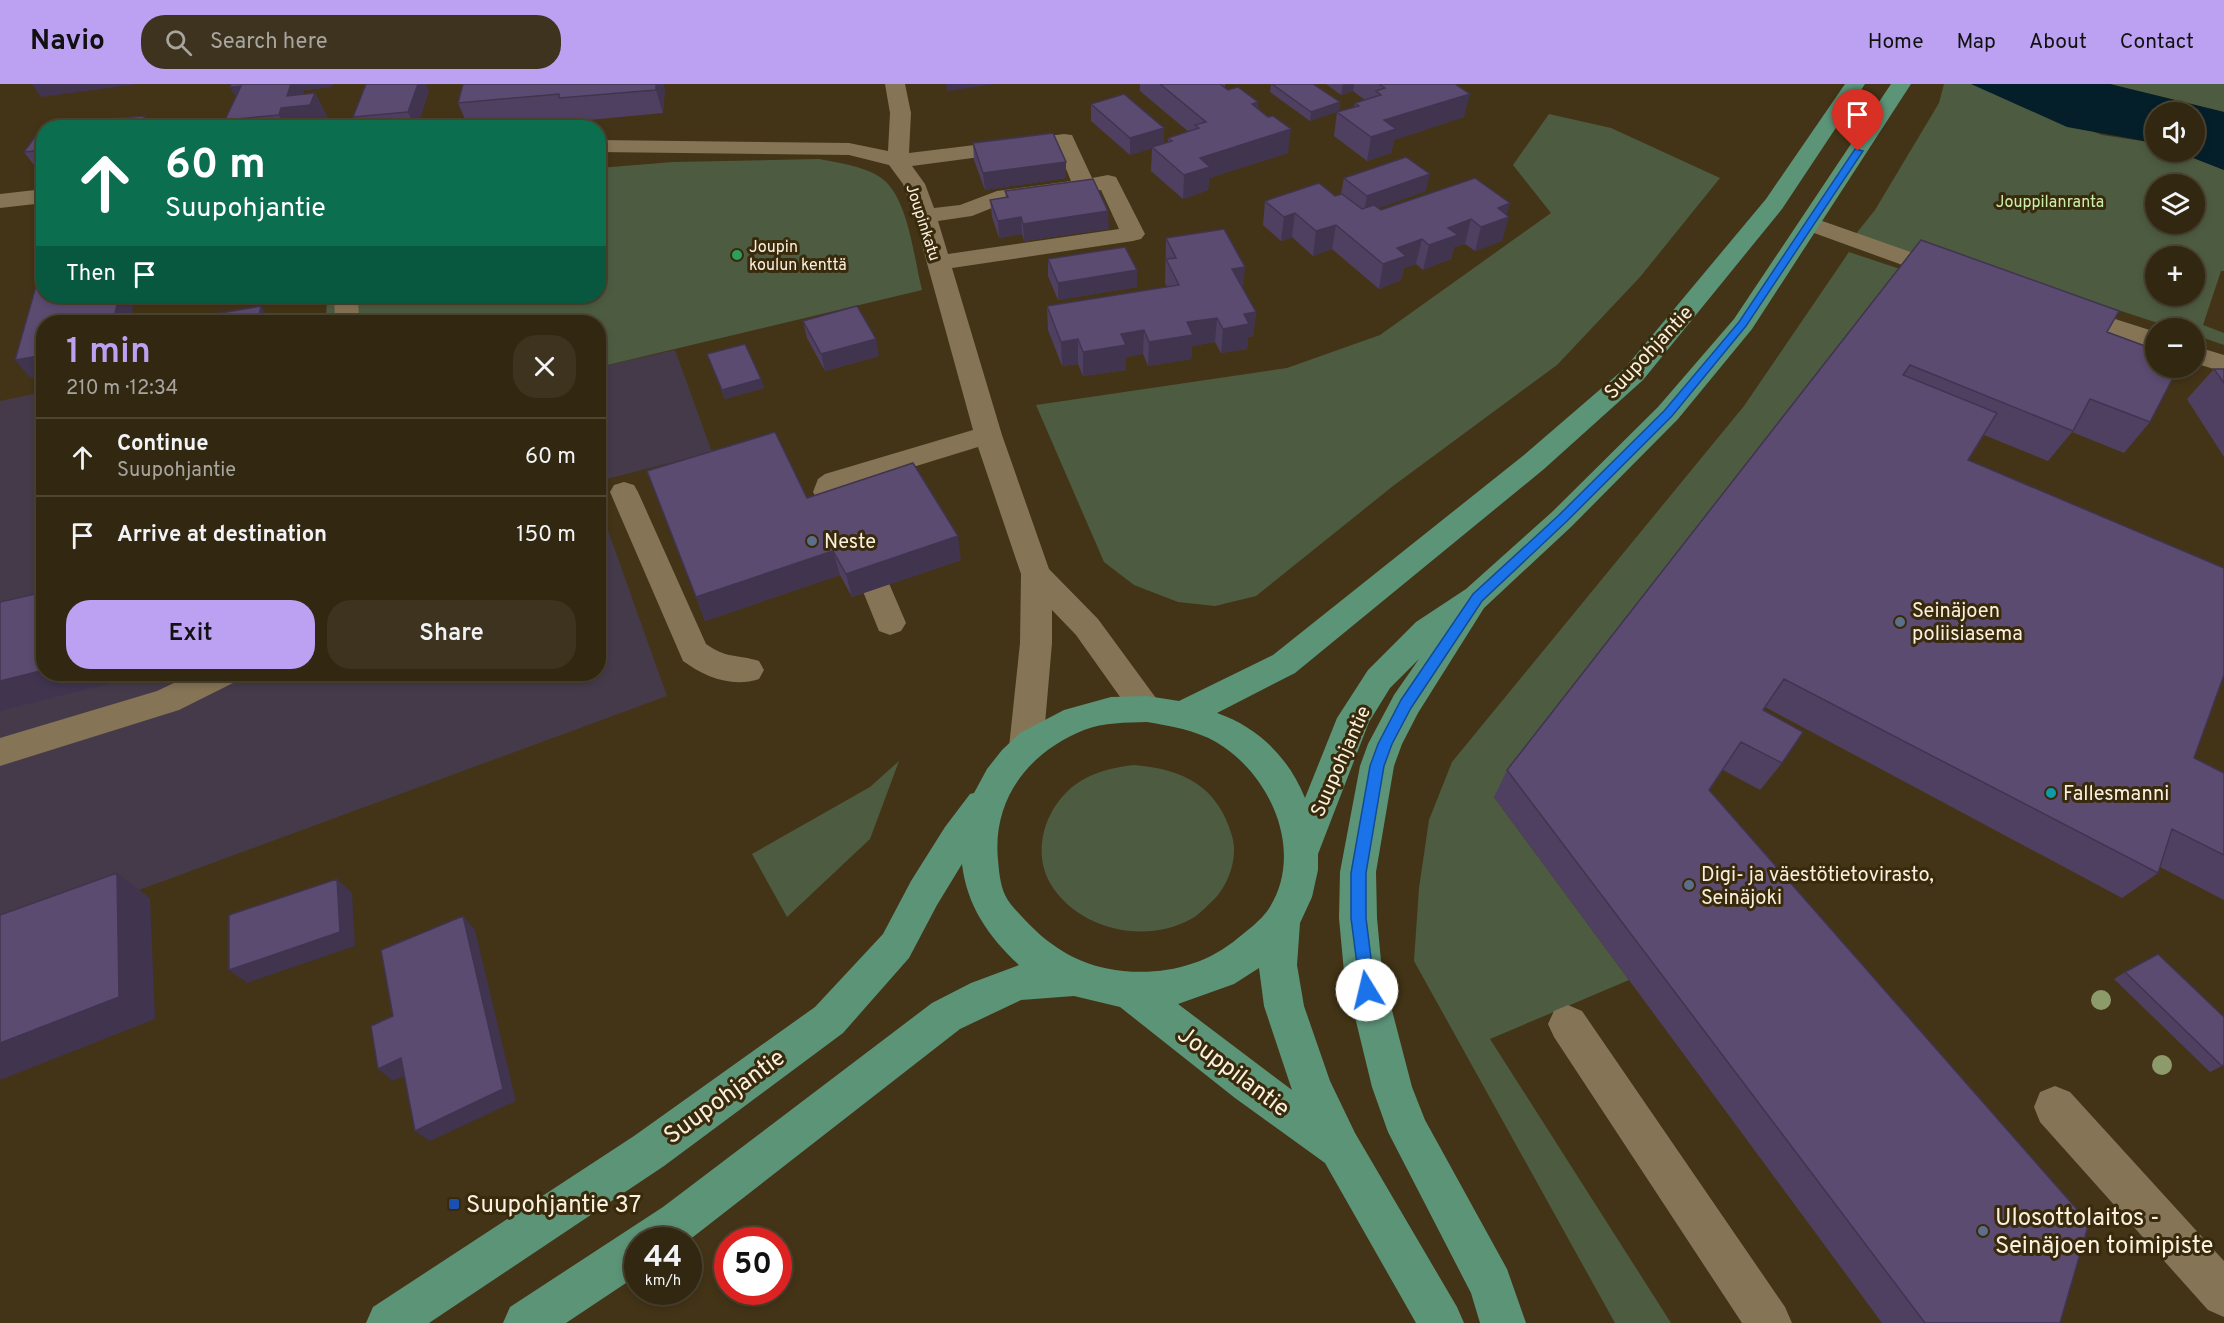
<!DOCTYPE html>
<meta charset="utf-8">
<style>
:root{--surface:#322711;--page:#3d331f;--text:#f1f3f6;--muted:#a8a59f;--line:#4d4431;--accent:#bca0f2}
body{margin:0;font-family:Overpass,sans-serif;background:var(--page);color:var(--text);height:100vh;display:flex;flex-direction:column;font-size:22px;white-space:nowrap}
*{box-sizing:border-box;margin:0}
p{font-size:20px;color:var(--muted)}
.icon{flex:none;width:33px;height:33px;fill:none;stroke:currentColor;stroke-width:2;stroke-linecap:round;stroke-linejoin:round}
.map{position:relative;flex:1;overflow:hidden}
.details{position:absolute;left:36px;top:231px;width:570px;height:366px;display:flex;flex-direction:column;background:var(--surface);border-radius:24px;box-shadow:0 3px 9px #0003,0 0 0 2px var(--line)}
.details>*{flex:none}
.top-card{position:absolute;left:36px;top:36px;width:570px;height:183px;border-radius:24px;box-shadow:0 3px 9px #0003,0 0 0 2px var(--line);background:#0b6e4f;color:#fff;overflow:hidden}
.tools{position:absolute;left:2145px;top:18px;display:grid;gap:12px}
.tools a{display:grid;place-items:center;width:60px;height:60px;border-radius:50%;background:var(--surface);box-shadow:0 3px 9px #0003,0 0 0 2px var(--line);font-size:30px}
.speed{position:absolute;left:624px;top:1143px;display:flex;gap:12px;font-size:30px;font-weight:700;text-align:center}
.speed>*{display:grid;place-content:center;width:78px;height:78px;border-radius:50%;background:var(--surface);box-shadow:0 3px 9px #0003,0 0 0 2px var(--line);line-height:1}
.speed small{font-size:15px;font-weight:400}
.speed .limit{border:9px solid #d22;background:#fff;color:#111}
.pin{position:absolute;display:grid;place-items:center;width:51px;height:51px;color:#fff;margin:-62px -26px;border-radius:50% 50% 50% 0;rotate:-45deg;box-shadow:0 0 6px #0007}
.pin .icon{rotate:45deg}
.me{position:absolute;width:66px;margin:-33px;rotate:351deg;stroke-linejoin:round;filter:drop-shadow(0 0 4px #0008)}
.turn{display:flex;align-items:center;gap:21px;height:126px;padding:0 30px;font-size:27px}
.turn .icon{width:78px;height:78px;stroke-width:2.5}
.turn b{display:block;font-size:42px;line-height:51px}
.then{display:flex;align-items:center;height:57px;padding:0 30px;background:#0003;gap:12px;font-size:22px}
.round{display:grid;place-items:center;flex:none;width:63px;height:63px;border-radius:24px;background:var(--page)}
.headline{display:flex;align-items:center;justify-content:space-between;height:102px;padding:0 30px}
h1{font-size:36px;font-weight:600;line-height:45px;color:var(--accent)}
.action{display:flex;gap:12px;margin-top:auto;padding:12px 30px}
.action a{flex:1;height:69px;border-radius:24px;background:var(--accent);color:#111;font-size:24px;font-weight:600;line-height:69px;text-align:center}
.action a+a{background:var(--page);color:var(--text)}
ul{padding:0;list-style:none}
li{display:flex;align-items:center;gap:18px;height:78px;padding:0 30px;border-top:2px solid var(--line)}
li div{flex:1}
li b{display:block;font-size:22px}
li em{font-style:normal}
header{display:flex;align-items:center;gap:36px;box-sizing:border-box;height:84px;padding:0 30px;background:var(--accent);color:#111}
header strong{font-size:28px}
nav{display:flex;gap:33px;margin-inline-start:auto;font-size:21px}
.search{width:420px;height:54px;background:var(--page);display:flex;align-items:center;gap:15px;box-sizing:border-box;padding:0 21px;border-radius:24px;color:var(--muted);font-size:22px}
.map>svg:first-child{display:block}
.education{fill:#453a49}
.green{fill:#4d5c41;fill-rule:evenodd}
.water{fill:#051f2a}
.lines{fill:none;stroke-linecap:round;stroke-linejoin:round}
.minor{fill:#857455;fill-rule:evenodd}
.major{fill:#5c9478;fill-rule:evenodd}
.tree{fill:#8d9b6a}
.wall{fill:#4f4061}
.shaded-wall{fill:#40344f}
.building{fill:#5c4b71;stroke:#40344f;stroke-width:1.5}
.route{fill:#1a73e8;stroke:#114b97;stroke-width:1.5}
.leisure-dot{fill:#2e9e5b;stroke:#392a0c;stroke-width:2}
.service-dot{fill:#5c6f8a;stroke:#392a0c;stroke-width:2}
.culture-dot{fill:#0f9aa8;stroke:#392a0c;stroke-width:2}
.transit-dot{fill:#1a4fb4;stroke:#392a0c;stroke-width:2}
.labels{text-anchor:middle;stroke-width:6;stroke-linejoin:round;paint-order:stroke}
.far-park-label{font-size:16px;fill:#caefad;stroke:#392a0c}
.far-street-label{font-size:16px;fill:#f9f0df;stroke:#392a0c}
.far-poi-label{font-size:16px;fill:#f9f0df;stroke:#392a0c;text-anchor:start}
.street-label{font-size:20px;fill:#f9f0df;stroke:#392a0c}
.poi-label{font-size:20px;fill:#f9f0df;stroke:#392a0c;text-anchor:start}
.near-street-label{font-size:24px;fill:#f9f0df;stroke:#392a0c}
.near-poi-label{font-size:24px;fill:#f9f0df;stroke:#392a0c;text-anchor:start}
</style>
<header>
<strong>Navio</strong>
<div class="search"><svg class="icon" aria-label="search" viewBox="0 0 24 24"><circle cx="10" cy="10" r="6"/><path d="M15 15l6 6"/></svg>Search here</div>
<nav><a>Home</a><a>Map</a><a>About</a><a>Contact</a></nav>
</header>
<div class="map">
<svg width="2224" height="1239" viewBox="0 0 2224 1239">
<rect width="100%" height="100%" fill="#433417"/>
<path class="education" d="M675,266L712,368L599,397V283Z
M43,308L44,590H598L599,421L667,612L0,857V317Z"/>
<path class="green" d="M1944,0H1971L2102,51L2155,59L2156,68H2178L2224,86V187H2221L2203,241L2224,249V261L2195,251L2194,244H2173L1956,173L1948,182L1855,151L1875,126L1939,19ZM2156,100H2194V140H2156ZM2156,172H2194V212H2156Z
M2110,0H2224V28L2113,1Z
M1549,30L1611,44L1720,94L1640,193L1557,281L1393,402L1256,512L1215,522L1178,518L1134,501L1104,478L1036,321L1287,284L1380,251L1551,129L1513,81Z
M819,75C839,79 870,83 885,97C909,119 914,175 922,206L599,283L598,238H326L327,212H598L599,84L673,78Z
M1849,168L1903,186L1494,713L1629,896L1490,955L1671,1239H1615L1414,877L1419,804L1429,736L1452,678L1744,322Z
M899,677L870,755L787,833L752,770L870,703Z
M1134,681C1183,685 1218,702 1232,752C1239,775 1227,806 1208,821C1203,826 1197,832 1191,835C1144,861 1077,845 1050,799C1029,762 1050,712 1086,694C1101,686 1117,683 1134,681Z"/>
<path class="water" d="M1971,0H2110L2224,28V86L2178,68H2194V28H2156L2155,59L2067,43Z"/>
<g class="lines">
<path class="minor" d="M885,0H905L911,29L909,69L1064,50L1072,51L1092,94L1108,91L1116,93L1145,150L1141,155L1133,157L952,184L1002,351L1049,485L1098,535L1164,625L1159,634L1147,638L1135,634L1076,551L1052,526V559L1043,663L1038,673L1026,677L1014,673L1009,663L1020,559L1021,490L978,363L845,404L841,408L854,429L849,436L839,439L829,436L813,408L818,395L825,390L973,346L914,132L903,100L889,81L849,71L598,68V56L849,59L888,67L890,29ZM1057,63L1071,97L997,107L960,121L934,124L925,100L912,82ZM1101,106L1119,145L948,170L938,137L972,132L1002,120Z
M44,105V119L0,124V110Z
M1811,133L1959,185L1962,190L1959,195L1950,197L1941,195L1803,145L1799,140L1803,135Z
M334,212H358L359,238H335Z
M2068,220L2156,248V265L2059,233L2056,228L2059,223Z
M2194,262L2224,271V288L2194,279Z
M624,398L634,401L638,408L706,560C727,575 737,570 759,577L764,586L759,595C732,604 705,593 683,577L610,408L614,401Z
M877,494L888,497L906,539L901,547L890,551L879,547L862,505L866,497Z
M193,590H238L233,599L179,626L0,682V654L157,607Z
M1568,921L1582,927L1785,1223L1792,1239H1742L1554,953L1548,940L1554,927Z
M2055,1002L2070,1008L2224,1177V1233L2208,1226L2040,1038L2034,1023L2040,1008Z"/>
<path class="major" d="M1845,0H1865L1782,125L1643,296L1544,385L1295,589L1217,629C1258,643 1289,674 1305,714L1337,634L1368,586L1416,538L1466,505L1552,428L1658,323L1734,235L1891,0H1911L1752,245L1678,335L1572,442L1484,524L1418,629L1402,660L1394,682L1376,788L1377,834L1382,888L1412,1003L1425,1036L1507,1185L1526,1239H1480L1471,1209L1388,1048L1372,1003L1344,888L1339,834L1340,788L1360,682L1368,660L1394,611L1419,575L1390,604L1369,638L1318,770V786L1312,813L1300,839L1297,881L1304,922L1330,997L1355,1049L1457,1223L1464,1239H1416L1325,1079L1235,1014L1120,923L1074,912L1021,916L960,945L693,1153L688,1157L638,1156V1191L566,1239H503L510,1223L663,1123L932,919L971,899L1019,881C988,852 967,822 962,780L937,821L909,874L843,949L664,1082L429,1239H366L373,1223L634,1052L815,923L883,850L911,797L945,743L970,710L974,709L987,685L1002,666L1020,649L1064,626L1111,613L1147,612L1179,617L1273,571L1524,371L1625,284L1766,115ZM1147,638C1171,642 1195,646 1216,658C1271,690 1306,769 1268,826C1260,837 1248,846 1238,854C1206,881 1165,891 1123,887C1083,883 1052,865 1025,836C1018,828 1009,820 1005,811C1000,800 999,787 998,776C992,715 1029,668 1084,646C1104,638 1126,639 1147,638ZM1259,884L1264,922L1292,1006L1178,920L1234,900Z"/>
</g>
<g class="tree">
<circle cx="2101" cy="916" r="10"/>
<circle cx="2162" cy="981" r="10"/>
</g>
<path class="wall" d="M231,0L332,3L304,6L302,10L315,9L327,33L323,44H230L225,36L236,13Z
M463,0L665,4L663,29L567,38L566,34L468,42L458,19Z
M1140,0H1225V4L1228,6L1258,18V25L1288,69L1209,94L1208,106L1183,115L1151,87L1152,64L1130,71L1091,37V20L1164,44V59L1168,58V54L1189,48L1140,7Z
M1271,0L1340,18L1339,27L1310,37L1270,8Z
M1326,0H1455L1464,33L1394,56L1391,69L1367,77L1334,52L1337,28L1354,23L1355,19L1365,16L1353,7L1341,11Z
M429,6L417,44H358L353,33Z
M44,44V84L37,85L24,68Z
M973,59L1066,78V94L985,106L974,76Z
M1344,94L1426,107L1378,124L1381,126L1507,131L1502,157L1475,167L1465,160L1454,163L1451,175L1423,186L1416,180L1404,184L1401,196L1379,205L1332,165L1313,172L1292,153L1281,157L1263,141L1265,117L1335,112L1341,110Z
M1005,107L1109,145L1024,157L1022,150L999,154L992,133L990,116L1006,114Z
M1166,154L1243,204L1256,228L1253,252L1248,253L1247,265L1221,269L1215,258L1192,262L1191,275L1148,282L1143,270L1126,273V286L1083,292L1078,280L1062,282L1048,246L1047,222L1167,203L1165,199Z
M1921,156L2107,248L2150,338L2124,369L2072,348L2048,377L1984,351L1968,376L2194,674L2224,689V816L2160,783L2158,789L2122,814L1765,623L1763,626L1782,679L1760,706L1723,686L1709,706L2060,1239H1882L1494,713L1507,686Z
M1048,175L1137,203L1058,216L1048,192Z
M803,237L879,272L825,287L807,254Z
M707,270L761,295L764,304L725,315Z
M2214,285H2224V373L2187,315Z
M807,414L961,476L852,513L840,491L705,537L696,513Z
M2125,888L2224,981L2210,988L2114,895Z"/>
<path class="shaded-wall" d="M32,0H139L41,13Z
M286,0H333L332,3L304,6L301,13L315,9L327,33L323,44H286L279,31L287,12Z
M418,0H426L429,6L417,44H415L408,28Z
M656,0H664L665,4L663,29L656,6Z
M946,0H996L947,7Z
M1343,0H1354L1353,7L1341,11Z
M241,2L243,27L230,3Z
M1470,10L1464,33L1394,56L1391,69L1367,77L1371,53L1384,36Z
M1258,18L1256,42L1252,20Z
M1340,18L1339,27L1310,37L1311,28Z
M145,32L152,44H138Z
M1164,44V60L1152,63V64L1130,71V54Z
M1291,45L1288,69L1209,94L1208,106L1183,115L1184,91L1200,74Z
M1066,78V94L985,106L983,89Z
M1430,90L1426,107L1364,129L1367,112Z
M1510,119L1506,134L1509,133L1502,157L1475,167L1481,143L1498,124Z
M1108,127L1109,145L1024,157L1023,140Z
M1295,129L1292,153L1281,157L1284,133Z
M1021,133L1022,150L999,154L998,137Z
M1471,135L1465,160L1454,163L1451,175L1423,186L1429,161L1448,144Z
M1336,141L1332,165L1313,172L1316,147Z
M1422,155L1416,180L1404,184L1401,196L1379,205L1383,180L1397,164Z
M1245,183L1243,207L1232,185Z
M1137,186V203L1058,216V199Z
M119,212H135L130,238H113Z
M261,222L267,231L266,238H258Z
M1256,228L1253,252L1248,253L1247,265L1221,269L1223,245L1244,230Z
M1217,234L1215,258L1192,262L1191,275L1148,282L1149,258L1187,238Z
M1144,246L1143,270L1126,273V286L1083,292V268L1121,250Z
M876,255L879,272L825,287L821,270Z
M1078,255V280L1062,282L1061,258Z
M44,271V291L30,294L15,276Z
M761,295L764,304L725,315L722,306Z
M958,452L961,476L852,513L846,490Z
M833,467L840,491L705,537L696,513Z
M44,586V590H147L0,627V597Z
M117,789L150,814L155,935L0,996V959Z
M337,795L352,809L355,862L247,899L229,886Z
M463,832L475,846L516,1017L430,1057L415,1047Z
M401,974L417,986L393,997L378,985Z"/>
<path class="building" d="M231,0H291L287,12L315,9L310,21L281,24L279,31L225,36L241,2L230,3Z
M366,0H418L408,28L353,33Z
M463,0H656V6L559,14V10L458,19Z
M1160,0H1220L1228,6L1238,3L1258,18L1252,20L1268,33L1273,32L1291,45L1200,74L1210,83L1184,91L1152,63L1172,57L1168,54L1199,44L1195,41L1206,38Z
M1272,0H1313L1340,18L1311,28Z
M1379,0H1455L1470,10L1384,36L1396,45L1371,53L1337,28L1359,22L1355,19L1381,11L1376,7L1385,4Z
M1124,10L1164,44L1130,54L1091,20Z
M145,32L138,44H44V66L24,68L44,40Z
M1053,49L1066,78L983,89L973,59Z
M1406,73L1430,90L1367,112L1344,94Z
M1475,94L1510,119L1498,124L1509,133L1481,143L1471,135L1448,144L1458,151L1429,161L1422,155L1397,164L1406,172L1383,180L1336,141L1316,147L1295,129L1284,133L1265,117L1319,99L1335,112L1342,110L1362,125L1374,121L1381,126Z
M1093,95L1108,127L1023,140L1021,133L998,137L990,116L1008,113L1005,107Z
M1224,145L1245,183L1232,185L1256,228L1244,230L1249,240L1223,245L1217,234L1187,238L1193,251L1149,258L1144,246L1121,250L1126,261L1083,268L1078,255L1061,258L1047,222L1179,201L1166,175L1176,174L1166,154Z
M1921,156L2119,227L2107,248L2156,266V284H2178L2150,338L2090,315L2073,347L1910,281L1903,291L1997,329L1968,376L2224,484V591L2194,674L2224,689V771L2172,745L2158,789L1784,595L1763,626L1803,648L1793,663L1782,679L1741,658L1709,706L2089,1139L2060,1239H1925L1507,686Z
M1125,163L1137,186L1058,199L1048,175Z
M44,187V212H119L113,238H44V271L15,276L40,188Z
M261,222L258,238H191L192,234Z
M857,222L876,255L821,270L803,237Z
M745,260L761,295L722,306L707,270Z
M2214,285H2224V299Z
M775,348L807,414L913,379L958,452L846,490L833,467L696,513L647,387Z
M44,508V586L0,597V518Z
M117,789L119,913L0,959V831Z
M337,795L340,848L229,886V831Z
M463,832L503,1005L415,1047L401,974L378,985L371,942L393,932L381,866Z
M2158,870L2224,933V981L2222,982L2125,888Z"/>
<path class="route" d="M1855,65L1863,67L1746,242L1672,332L1566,438L1482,517L1411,624L1392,660L1384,682L1366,789V834L1375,906L1373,911L1367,913L1361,911L1351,834V789L1370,682L1378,660L1401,616L1473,510L1558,432L1664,327L1739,238Z"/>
<circle class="leisure-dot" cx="737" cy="171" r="6"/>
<g class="service-dot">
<circle cx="812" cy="457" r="6"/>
<circle cx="1900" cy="538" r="6"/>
<circle cx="1689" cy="801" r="6"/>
<circle cx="1983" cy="1147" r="6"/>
</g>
<circle class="culture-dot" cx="2051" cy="709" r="6"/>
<rect class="transit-dot" x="448" y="1114" width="12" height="12" rx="3"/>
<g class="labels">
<g class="far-park-label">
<text x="2050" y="123">Jouppilanranta</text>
</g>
<g class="far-street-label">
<text transform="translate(924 138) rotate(72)" y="6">Joupinkatu</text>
</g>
<g class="far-poi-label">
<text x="749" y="168">Joupin<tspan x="749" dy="18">koulun kenttä</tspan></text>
</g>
<g class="street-label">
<text transform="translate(1648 268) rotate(-47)" y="7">Suupohjantie</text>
<text transform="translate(1340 677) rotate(-66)" y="7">Suupohjantie</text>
</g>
<g class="poi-label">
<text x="824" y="464">Neste</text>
<text x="1912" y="533">Seinäjoen<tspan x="1912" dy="23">poliisiasema</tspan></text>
<text x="2063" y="716">Fallesmanni</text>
<text x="1701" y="797">Digi- ja väestötietovirasto,<tspan x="1701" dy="23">Seinäjoki</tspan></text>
</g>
<g class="near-street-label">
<text transform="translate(1234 987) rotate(37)" y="8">Jouppilantie</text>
<text transform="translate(724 1012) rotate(-36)" y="8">Suupohjantie</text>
</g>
<g class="near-poi-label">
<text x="466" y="1128">Suupohjantie 37</text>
<text x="1995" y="1141">Ulosottolaitos -<tspan x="1995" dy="28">Seinäjoen toimipiste</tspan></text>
</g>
</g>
</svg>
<div class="tools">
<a><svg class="icon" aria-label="sound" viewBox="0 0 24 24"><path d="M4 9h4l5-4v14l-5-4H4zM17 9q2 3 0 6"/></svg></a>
<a><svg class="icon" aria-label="layers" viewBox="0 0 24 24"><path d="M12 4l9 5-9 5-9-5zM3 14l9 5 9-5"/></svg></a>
<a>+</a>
<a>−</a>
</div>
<div class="speed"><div>44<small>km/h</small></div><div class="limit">50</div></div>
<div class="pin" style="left:1858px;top:67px;background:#d93025"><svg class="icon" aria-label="arrive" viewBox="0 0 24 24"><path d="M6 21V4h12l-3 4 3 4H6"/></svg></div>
<svg class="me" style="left:1367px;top:906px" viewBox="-20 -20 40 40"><circle r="19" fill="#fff"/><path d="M0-13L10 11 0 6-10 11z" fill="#1a73e8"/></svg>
<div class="top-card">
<div class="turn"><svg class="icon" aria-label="ahead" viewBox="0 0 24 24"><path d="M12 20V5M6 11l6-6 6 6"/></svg><div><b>60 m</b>Suupohjantie</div></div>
<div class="then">Then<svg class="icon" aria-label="arrive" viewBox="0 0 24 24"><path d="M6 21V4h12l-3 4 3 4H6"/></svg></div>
</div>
<section class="details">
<div class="headline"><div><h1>1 min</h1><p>210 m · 12:34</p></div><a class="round"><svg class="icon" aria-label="close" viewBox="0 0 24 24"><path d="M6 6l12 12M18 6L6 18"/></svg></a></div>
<ul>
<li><svg class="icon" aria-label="ahead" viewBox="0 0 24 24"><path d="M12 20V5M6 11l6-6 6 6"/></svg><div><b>Continue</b><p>Suupohjantie</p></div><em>60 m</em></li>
<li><svg class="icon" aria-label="arrive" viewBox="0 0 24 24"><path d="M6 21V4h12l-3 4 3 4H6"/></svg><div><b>Arrive at destination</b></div><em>150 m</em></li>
</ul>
<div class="action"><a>Exit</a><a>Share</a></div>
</section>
</div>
